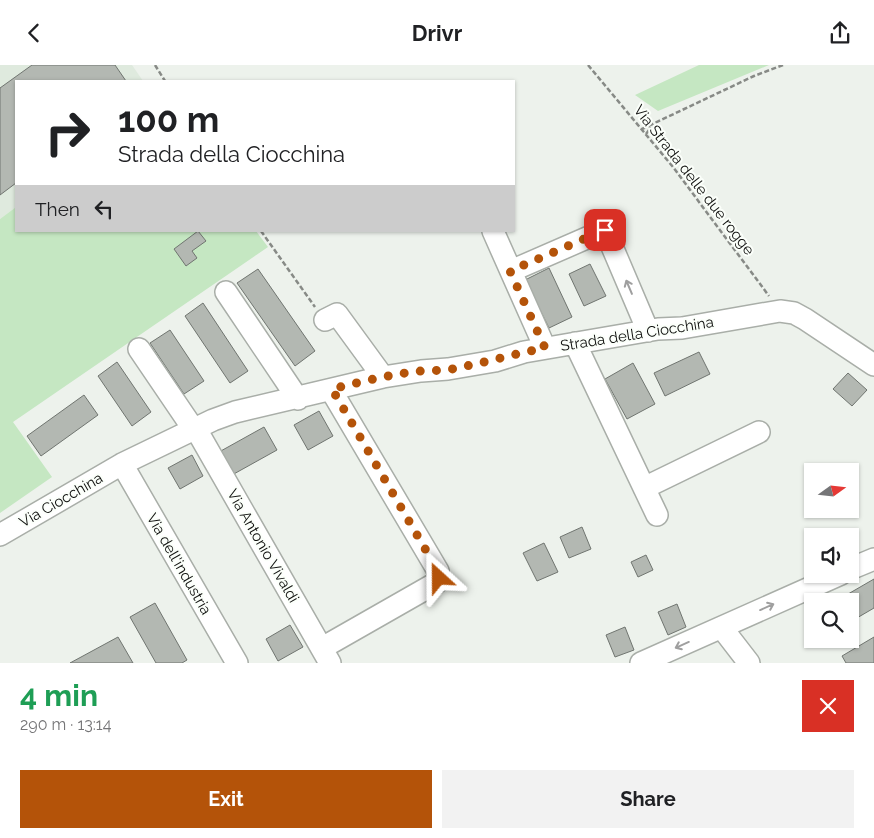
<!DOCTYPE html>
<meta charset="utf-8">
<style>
:root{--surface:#fff;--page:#f2f2f2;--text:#202124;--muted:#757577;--accent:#b45309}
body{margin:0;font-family:Raleway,sans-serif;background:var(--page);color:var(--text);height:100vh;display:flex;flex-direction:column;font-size:19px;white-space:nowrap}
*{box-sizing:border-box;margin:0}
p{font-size:16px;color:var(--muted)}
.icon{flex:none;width:28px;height:28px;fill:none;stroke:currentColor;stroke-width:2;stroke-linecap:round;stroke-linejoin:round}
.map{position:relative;height:598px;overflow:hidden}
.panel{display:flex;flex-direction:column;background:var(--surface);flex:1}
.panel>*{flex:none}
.guide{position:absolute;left:15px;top:15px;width:500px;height:152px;border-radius:0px;box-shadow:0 1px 4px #0004;background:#fff;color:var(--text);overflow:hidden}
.needle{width:32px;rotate:75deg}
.controls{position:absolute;left:804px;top:398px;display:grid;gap:10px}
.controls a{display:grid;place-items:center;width:55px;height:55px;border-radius:0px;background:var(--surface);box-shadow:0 1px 4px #0004;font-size:25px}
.pin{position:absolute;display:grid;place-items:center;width:42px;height:42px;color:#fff;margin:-21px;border-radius:10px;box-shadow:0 2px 8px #0006}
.me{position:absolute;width:55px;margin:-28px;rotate:336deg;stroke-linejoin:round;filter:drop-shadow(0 0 4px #0008)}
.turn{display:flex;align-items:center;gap:18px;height:105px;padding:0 20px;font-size:22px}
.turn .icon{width:65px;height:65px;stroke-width:2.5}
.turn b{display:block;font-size:35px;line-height:42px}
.then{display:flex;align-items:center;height:48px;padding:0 20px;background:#0003;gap:10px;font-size:19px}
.round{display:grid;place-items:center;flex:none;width:52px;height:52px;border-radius:0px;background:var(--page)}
.head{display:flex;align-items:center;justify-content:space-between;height:85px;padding:0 20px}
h1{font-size:30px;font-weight:700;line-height:38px;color:#1e9e55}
.primary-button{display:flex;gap:10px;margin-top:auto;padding:10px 20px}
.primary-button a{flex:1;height:58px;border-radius:0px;background:var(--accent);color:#fff;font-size:20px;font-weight:700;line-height:58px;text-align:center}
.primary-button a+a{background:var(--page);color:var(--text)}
header{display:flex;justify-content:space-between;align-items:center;height:65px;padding:0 20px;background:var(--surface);font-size:22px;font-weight:700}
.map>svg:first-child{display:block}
.built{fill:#dfeade}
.green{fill:#c5e7c2}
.building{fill:#b3b8b2;stroke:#707570}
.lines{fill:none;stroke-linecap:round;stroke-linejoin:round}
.minor-casing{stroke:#a9aea8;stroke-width:24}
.path{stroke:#878a86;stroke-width:2.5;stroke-dasharray:5 2.5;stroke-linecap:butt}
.minor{stroke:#fff;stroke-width:21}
.oneway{stroke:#9f9f9f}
.route{stroke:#b45309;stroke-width:9;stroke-dasharray:0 16.2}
.labels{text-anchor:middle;stroke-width:4;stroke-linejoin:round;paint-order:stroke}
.street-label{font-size:15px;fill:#0f100e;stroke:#fbfffa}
</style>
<header><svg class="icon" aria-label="back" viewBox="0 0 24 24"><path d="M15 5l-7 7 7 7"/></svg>Drivr<svg class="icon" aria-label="share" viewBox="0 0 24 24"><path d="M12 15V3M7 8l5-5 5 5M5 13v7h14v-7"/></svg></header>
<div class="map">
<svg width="874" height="598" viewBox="0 0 874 598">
<rect width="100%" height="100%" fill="#edf2ec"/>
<path class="built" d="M0,0H132L143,16H16V142L0,154Z"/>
<path class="green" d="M699,0H769L658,46L635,30Z
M16,142V166H256L268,182L13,357L52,412L0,448V154Z"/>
<path class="building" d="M32,0H115L126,16H16V118L0,130V23Z
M198,166L206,176L192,186L197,193L186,201L174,184Z
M590,199L606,231L584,241L569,209Z
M549,203L572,252L549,263L525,215Z
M258,204L315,286L295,301L237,218Z
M203,238L248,306L230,318L185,251Z
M170,265L204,316L184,329L150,278Z
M699,287L710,309L665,331L654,308Z
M117,297L151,347L132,361L98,311Z
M633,298L655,339L627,354L605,314Z
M848,308L867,325L852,341L833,324Z
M84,330L98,350L41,391L27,371Z
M319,346L333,371L308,385L294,360Z
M264,362L277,385L232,410L219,387Z
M192,390L203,411L180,424L168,403Z
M582,462L591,484L569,493L560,472Z
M544,478L558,507L537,516L523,488Z
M646,490L653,505L638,512L631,497Z
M874,514V543L850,557V536H836Z
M155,538L187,595L182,598H156L130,552Z
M677,539L686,562L668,570L658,547Z
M290,560L303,582L278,596L266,574Z
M625,562L634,585L615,592L606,570Z
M118,572L133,598H70Z
M874,572V598H846L842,591Z"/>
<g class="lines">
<g class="minor-casing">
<path id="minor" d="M493,166L545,283
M511,206L605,165L648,266
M226,227L298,334
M325,255L337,249L383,312
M575,278L657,450
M139,284L194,365
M196,364L330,598
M122,399L237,598
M644,423L759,367
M0,470L122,399L213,355L235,347L383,312L421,306L448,304L495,296L524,287L658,264L682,263L780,246L794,248L805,254L874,300
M850,504L874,494
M722,563L749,598
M322,583L436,518L439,513L438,506L331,325
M641,598L841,509"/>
</g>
<path class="path" d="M155,0L165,16
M588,0L673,102L769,231
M642,64L754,11L783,0
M646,69L649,65L650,60
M261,166L315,242"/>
<use href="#minor" class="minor"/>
</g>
<defs><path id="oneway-shaft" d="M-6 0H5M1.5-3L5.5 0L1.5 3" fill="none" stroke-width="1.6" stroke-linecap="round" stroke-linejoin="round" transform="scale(1.25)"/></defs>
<g class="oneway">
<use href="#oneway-shaft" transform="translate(629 222) rotate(-113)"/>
<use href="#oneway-shaft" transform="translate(767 542) rotate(-24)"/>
<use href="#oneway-shaft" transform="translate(682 580) rotate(156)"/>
</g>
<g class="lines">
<path class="route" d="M439,513L438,506L332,324C361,317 391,309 421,306C432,305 442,306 452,304C483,298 514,289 545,283L510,206L605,165"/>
</g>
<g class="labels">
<g class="street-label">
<text transform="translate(694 115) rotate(52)" y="5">Via Strada delle due rogge</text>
<text transform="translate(637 269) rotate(-9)" y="5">Strada della Ciocchina</text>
<text transform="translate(61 435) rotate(-30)" y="5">Via Ciocchina</text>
<text transform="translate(263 481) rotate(60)" y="5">Via Antonio Vivaldi</text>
<text transform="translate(179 499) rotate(60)" y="5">Via dell'industria</text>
</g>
</g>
</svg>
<div class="controls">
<a><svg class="needle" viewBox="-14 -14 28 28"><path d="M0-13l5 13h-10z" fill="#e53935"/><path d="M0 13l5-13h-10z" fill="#757577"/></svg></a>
<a><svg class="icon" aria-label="sound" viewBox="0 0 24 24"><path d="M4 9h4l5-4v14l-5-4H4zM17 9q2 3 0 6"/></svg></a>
<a><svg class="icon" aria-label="search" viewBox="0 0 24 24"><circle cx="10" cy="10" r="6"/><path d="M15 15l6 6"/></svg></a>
</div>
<div class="pin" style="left:605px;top:165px;background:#d93025"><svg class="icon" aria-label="arrive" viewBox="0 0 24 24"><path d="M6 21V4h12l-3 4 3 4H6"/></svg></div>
<svg class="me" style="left:439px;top:513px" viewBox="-20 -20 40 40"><path d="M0-17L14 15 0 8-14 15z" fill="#b45309" stroke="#fff" stroke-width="4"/></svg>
<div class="guide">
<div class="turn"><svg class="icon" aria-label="right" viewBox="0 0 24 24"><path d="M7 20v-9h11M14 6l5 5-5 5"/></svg><div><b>100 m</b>Strada della Ciocchina</div></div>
<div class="then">Then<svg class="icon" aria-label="left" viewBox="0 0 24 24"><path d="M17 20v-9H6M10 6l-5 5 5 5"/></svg></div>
</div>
</div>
<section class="panel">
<div class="head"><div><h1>4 min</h1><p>290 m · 13:14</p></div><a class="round" style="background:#d93025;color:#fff"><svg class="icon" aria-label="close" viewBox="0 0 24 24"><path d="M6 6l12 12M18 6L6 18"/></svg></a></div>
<div class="primary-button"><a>Exit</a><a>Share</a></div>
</section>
